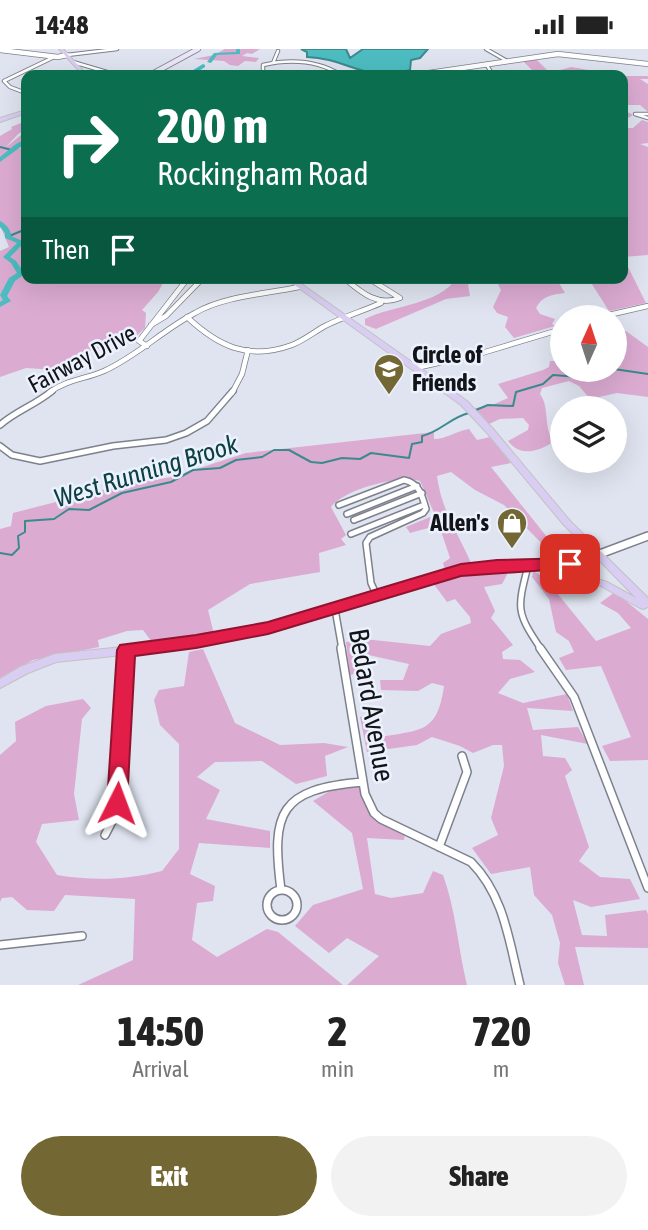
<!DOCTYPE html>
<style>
:root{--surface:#fff;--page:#f2f2f2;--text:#222;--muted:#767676;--accent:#736834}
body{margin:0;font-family:"Asap Condensed",sans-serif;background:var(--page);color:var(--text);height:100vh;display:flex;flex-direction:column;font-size:26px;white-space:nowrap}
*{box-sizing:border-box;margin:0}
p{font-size:23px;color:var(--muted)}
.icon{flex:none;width:38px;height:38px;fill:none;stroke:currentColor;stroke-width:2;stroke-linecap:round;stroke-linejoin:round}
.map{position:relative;height:936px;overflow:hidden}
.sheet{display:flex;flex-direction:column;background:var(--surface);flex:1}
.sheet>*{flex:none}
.banner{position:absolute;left:21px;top:21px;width:607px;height:214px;border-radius:14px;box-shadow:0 7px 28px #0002;background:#0b6e4f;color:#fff;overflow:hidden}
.needle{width:46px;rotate:3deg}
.tools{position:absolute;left:550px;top:256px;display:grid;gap:14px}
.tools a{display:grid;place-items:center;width:77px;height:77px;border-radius:50%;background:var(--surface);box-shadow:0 7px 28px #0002;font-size:35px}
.pin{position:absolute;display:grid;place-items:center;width:60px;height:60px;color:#fff;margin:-30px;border-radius:14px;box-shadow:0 4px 10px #0006}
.me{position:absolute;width:77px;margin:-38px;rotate:3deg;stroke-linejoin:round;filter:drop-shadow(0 0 5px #0008)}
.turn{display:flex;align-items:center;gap:24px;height:147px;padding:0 21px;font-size:32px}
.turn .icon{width:91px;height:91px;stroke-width:2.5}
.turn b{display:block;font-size:49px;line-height:60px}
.then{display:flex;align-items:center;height:66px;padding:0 21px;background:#0003;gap:14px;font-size:26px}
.eta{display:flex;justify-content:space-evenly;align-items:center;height:119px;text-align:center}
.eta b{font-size:42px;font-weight:800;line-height:49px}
.primary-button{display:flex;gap:14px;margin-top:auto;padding:14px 21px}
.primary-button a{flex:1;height:80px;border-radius:42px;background:var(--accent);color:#fff;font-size:28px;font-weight:800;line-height:80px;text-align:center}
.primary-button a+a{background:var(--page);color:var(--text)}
.status{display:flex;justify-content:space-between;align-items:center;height:49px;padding:0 35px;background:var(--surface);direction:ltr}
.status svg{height:19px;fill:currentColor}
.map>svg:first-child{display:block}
.green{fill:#dcabd2}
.water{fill:#4dbdc1;stroke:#3b8a8e;stroke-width:2}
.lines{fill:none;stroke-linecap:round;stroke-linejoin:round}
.stream{stroke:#3b8a8e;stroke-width:2}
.river{fill:#4dbdc1;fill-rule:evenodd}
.minor-far3-casing{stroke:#7c818c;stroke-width:4.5}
.minor-far2-casing{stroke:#7c818c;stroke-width:6}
.minor-far1-casing{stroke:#7c818c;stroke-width:8}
.minor-casing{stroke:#7c818c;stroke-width:10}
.tertiary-far1-casing{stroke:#7c818c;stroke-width:6}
.tertiary-casing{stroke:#7c818c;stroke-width:10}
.secondary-casing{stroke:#7c818c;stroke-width:6}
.primary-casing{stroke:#c1c2c3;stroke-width:2}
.minor-far3{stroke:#fff;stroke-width:2.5}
.minor-far2{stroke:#fff;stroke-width:4.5}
.minor-far1{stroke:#fff;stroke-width:5}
.minor{stroke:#fff;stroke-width:7}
.tertiary-far1{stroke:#fff;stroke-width:4.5}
.tertiary{stroke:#fff;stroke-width:7}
.secondary{stroke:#ece6f9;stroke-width:4.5}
.primary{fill:#d9cdf2;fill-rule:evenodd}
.route{fill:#e11d48;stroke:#92132f;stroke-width:2}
.labels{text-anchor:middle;stroke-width:5;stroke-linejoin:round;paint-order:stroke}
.poi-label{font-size:24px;font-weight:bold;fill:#121418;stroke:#ecf1fe;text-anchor:start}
.street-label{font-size:24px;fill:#121418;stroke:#ecf1fe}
.water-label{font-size:26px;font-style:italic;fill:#0d4042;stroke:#ecf1fe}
.near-street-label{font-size:28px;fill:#121418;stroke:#ecf1fe}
</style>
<div class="status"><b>14:48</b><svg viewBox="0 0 49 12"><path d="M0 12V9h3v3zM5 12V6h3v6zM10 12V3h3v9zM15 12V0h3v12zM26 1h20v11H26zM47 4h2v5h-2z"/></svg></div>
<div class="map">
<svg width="648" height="936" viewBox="0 0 648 936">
<rect width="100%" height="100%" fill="#dfe4f0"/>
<path class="green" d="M225,0H260L252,5L247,4L242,7L259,9L256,13L245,12L238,17L230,16L224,12L194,10L214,6Z
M530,10L537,11L550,24L571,18L619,26H525L533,22L522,11Z
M623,27H648V30H640L648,35V63L640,56H626L624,61L633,66L623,72Z
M642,71L648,73V94L640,95L648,98V206L623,208L646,254L609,262L588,229H623V75L626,79H633Z
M26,72V81L18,85L5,99L26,82V98L8,100L26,99V229H166L158,243L142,261L146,264L145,279L129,294L112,300H93L70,312L79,318L62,325L57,321L26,319L0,328V202L9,198L0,176V87L12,80L11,78Z
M456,229H471L468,236L470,247L446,250L376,280L365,276V270C390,257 442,255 456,229Z
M495,229H556L565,244C552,246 543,246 536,259L540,265L555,270L552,275L555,277L514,289L505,278L508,268L497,264L493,258L501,241Z
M626,282L648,298V348L617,344L590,350L579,337L569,332L542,339L540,345C550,359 543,375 553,393C538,403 520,408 508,392L528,381L529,376L523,369L500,370L489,375L475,359L490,357L508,349L498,335L543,321L549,318L550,312H562V320H614V284Z
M469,380L477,391L490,388L511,414L491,418L563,508L553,506L504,456L475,441L451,423L437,427C441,460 458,484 471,514L445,521L443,514L450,509L439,476L410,484L406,478L435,466L420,432C399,426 345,440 331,458L346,486L341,490L346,496L319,504L320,523L250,535L208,561L214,585L152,593L143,581L127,582L98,591L99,598L33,611L0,629V480L11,477L13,464L122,436L172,428L246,404L434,383V390C447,390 456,382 469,380Z
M510,520L502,535L484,538L495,562L491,569L513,596L502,603L503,610L520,611L535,623L510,630L498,644L523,654L567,645L573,662L527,659L533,681L578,678L588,695L541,686L543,707L565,709L572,721L565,727L589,798L579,812L600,828L630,830L640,850L591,858L573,851L582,886L607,887L605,866L646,861L648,865V899L575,898L584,936H565L558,914L560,894L552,866L534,846L530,818L491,825L472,799L498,786L491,769L504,717L502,696H493L473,704L460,697L432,688L417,696L367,703L360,668L372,666L376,689C419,680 437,687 444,637L432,634L418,642L381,641L380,631H403L409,615L364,605V622L350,626L346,593L364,590L430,597L441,585L471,574L470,568L455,550L447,553L433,534L458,526Z
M533,522L544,528L596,592L631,579L618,564L600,554L615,543L648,570V711L610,712L602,697L631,688L601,617L566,621L559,609L574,603L569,592L556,583L549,550L532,528Z
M203,600L235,674L280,696L324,694L348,698L325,707L327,727L296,735L262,712L215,713L197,728L220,741L206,770L270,782V799L199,794L190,825L215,837L213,852L197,854L192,891L217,908L267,880L278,883L343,936H78L133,911L135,850L65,846L54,862L27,861L12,848L2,849L0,853V706L16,692L15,673L46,657L83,650L91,659L82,670L74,745L79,771L42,775L36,793L57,826C93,832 127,831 162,822L179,800V695L160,676L154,651L159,641L184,637L189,603Z
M360,738L377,773L405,785L404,791L367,789L375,845L391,849L423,844L433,822L443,826C456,862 458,899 467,936H347L379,907L347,889L329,904L295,877L313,856L363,840L352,784L313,752L335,739Z"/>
<path class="water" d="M301,0H346L350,9L363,0H428L420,9L411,11L410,21C367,35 347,9 307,8V3Z"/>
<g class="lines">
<path class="stream" d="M0,98L12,101
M7,188L26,180
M614,320L648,325
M476,361L488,356L513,357L516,343L543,335L553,326L579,328L588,320
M0,504L12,506L19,499L18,487L25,483V472L54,470L69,460L89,461L122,444L171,433L193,421L220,419L236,411L262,408L274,401H289L311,413L322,414L342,409L360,410L371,404L409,409L412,395L422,393V387C440,383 451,368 469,364"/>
<path class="river" d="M236,0H240V5L217,6L211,14L207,13L214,4L236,3Z
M203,15L205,16V18L194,25L178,26L190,23Z
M26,90V94L0,113V108L16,95Z
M0,172C5,174 12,182 11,187L25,193L10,208L16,212L25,225L15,232L7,247L11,252L0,258V253L3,251L0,246L9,229L17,224L11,214L3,208L17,194L5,189V184L0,178Z"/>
<g class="minor-far3-casing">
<path id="minor-far3" d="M486,0L507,12
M67,6L117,0
M73,13L117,26
M273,14L278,2
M486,15L493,26
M263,26V16C290,10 317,11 341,26
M26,44L10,38L4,32L54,8
M648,65H635L648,69"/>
</g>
<g class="minor-far2-casing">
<path id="minor-far2" d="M344,229C361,243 377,258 400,249L368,229
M187,268C218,297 248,312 292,296C303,292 314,283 325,277C343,268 363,262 381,254
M600,268L648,257
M151,276L166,267L203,229
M147,297L139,292L188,229
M416,319L482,304L562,280
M49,344C65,331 86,330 104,322C137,307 163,281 195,264C224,247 266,245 299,238
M232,344L242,325L248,301"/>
</g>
<g class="minor-far1-casing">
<path id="minor-far1" d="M0,376C16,362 35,356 52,342
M0,397L12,406L40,412L113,397L166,391L186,384L207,372L233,342
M339,456L404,431C419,434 422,446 426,460L423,464L370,488L366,494L371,534L377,547
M347,465L417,437
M354,471L422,444
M351,485L424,456
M528,517C517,560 516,563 541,600
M335,560L342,600"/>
</g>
<g class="minor-casing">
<path id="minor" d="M341,599L365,745L374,764L381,770L471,813C504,846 509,892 520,936
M540,599L574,648L648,839
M105,786L117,763L126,601
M439,798L467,723L462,707
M267 856a15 15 0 1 1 30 0a15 15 0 1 1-30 0Z
M281,841C271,763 279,740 363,733
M0,896L82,887"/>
</g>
<g class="tertiary-far1-casing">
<path id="tertiary-far1" d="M0,1L58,8L67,6
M415,26L558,5L648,15"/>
</g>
<g class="tertiary-casing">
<path id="tertiary" d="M597,506L648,487"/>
</g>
<g class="secondary-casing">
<path id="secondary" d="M150,26L198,0"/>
</g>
<g class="primary-casing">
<path id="primary" d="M59,0H63L87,26H83Z
M26,61V64L0,73V69Z
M285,229H293L467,352L494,381L570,472L648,549V558L643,560L640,559L601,537L550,522L549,519L488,520L462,524L315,569L244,588L171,601L56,613L28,624L0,639V630L20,618L55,605L171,593L244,580L314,563L461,518L488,514L563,513L592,504L564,476L488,385L461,356ZM597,509L636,549L607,533L561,519Z"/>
</g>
<use href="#minor-far3" class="minor-far3"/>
<use href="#minor-far2" class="minor-far2"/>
<use href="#minor-far1" class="minor-far1"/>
<use href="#minor" class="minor"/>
<use href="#tertiary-far1" class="tertiary-far1"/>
<use href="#tertiary" class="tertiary"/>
<use href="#secondary" class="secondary"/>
<use href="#primary" class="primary"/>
</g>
<path class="route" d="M570,509L579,515L576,519L461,527L268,585L196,599L135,607L127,754L124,760L117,762L110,760L107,754L117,601L120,596L196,586L268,573L461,515L497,511Z"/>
<defs>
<g id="school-pin" transform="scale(1.575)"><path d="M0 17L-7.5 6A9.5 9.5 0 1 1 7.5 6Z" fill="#736834" stroke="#ecf1fe"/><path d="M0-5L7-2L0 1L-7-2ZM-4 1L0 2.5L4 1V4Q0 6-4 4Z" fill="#fff"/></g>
<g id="shop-pin" transform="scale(1.575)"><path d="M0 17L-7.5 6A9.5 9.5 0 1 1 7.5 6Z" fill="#736834" stroke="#ecf1fe"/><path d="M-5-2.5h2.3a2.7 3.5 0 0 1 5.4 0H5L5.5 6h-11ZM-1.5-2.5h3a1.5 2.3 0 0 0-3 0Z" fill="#fff"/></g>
</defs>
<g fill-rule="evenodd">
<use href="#school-pin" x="389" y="320"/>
<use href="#shop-pin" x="512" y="474"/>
</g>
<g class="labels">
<g class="poi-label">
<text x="412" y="314">Circle of<tspan x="412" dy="28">Friends</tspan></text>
<text x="489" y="482" text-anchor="end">Allen's</text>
</g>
<g class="street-label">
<text transform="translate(82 310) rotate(-28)" y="8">Fairway Drive</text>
</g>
<g class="water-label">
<text transform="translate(146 422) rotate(-17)" y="9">West Running Brook</text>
</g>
<g class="near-street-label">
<text transform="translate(372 656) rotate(80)" y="10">Bedard Avenue</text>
</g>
</g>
</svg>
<div class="tools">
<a><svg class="needle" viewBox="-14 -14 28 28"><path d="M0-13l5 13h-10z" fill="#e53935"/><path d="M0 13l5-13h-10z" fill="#767676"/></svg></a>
<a><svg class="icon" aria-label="layers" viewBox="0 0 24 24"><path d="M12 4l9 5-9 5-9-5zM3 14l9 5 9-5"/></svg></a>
</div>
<div class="pin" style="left:570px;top:515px;background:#d93025"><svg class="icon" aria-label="arrive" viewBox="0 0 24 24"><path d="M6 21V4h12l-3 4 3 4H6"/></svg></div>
<svg class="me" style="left:117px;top:754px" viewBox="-20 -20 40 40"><path d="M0-17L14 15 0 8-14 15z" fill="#e11d48" stroke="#fff" stroke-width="4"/></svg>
<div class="banner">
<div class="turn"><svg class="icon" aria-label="right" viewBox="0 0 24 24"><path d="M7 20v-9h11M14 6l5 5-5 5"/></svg><div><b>200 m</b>Rockingham Road</div></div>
<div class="then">Then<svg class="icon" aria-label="arrive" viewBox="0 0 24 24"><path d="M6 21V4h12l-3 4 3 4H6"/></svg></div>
</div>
</div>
<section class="sheet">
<div class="eta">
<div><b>14:50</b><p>Arrival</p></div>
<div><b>2</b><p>min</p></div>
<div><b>720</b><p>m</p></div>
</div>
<div class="primary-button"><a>Exit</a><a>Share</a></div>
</section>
